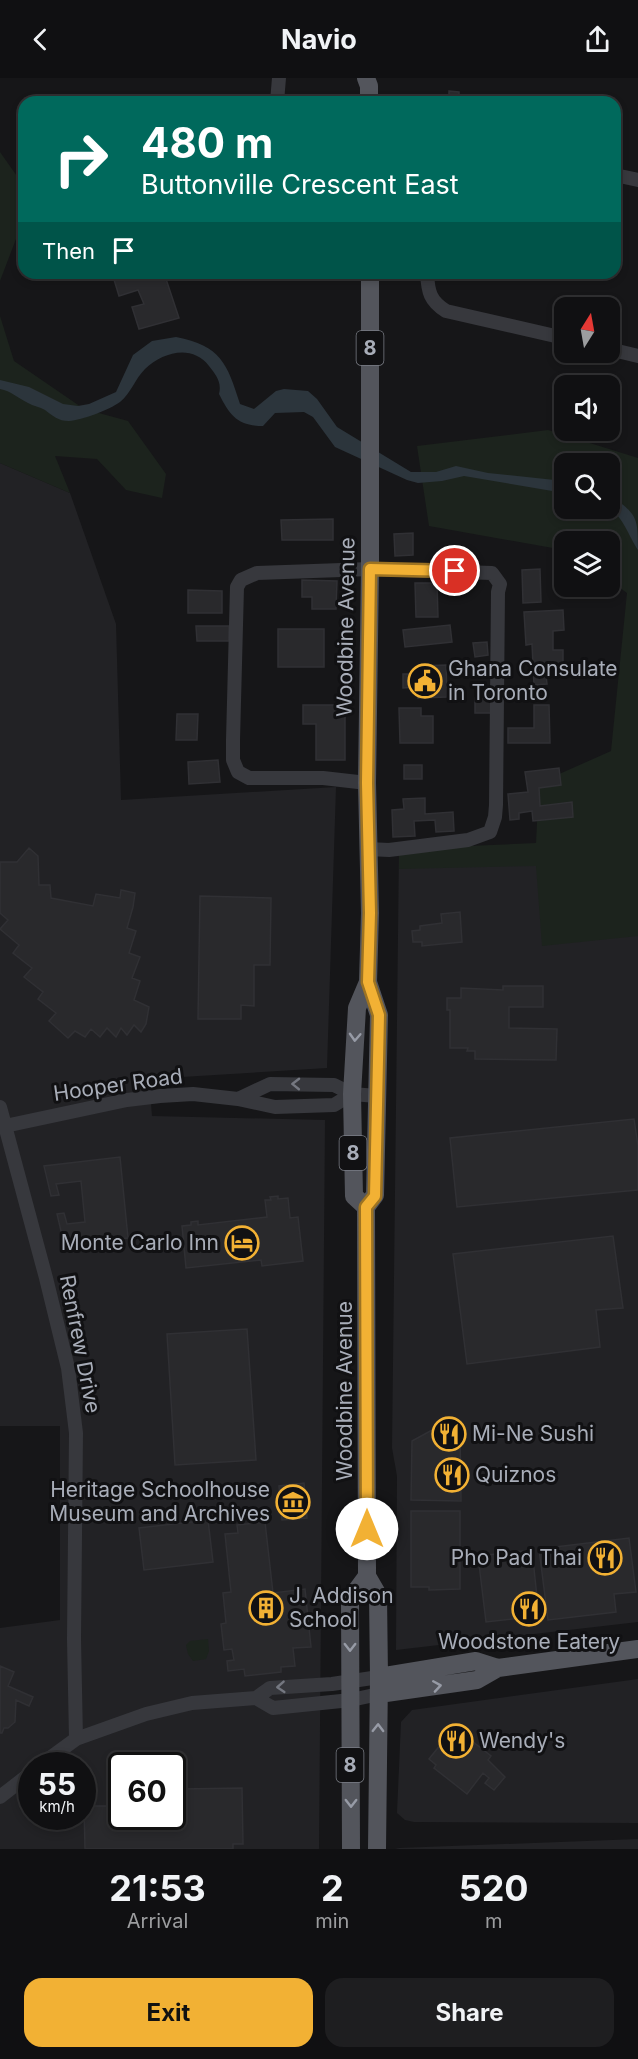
<!DOCTYPE html>
<style>
:root{--surface:#101012;--page:#1e1e20;--text:#f1f3f6;--muted:#9c9d9f;--line:#303032;--accent:#f2b134}
body{margin:0;font-family:Inter,sans-serif;background:var(--page);color:var(--text);height:100vh;display:flex;flex-direction:column;font-size:22px;white-space:nowrap}
*{box-sizing:border-box;margin:0}
p{font-size:20px;color:var(--muted)}
.icon{flex:none;width:33px;height:33px;fill:none;stroke:currentColor;stroke-width:2;stroke-linecap:round;stroke-linejoin:round}
.map{position:relative;height:1771px;overflow:hidden}
.details{display:flex;flex-direction:column;background:var(--surface);flex:1}
.details>*{flex:none}
.guide{position:absolute;left:18px;top:18px;width:603px;height:183px;border-radius:18px;box-shadow:0 3px 9px #0003,0 0 0 2px var(--line);background:#00695c;color:#fff;overflow:hidden}
.needle{width:39px;rotate:11deg}
.tools{position:absolute;left:554px;top:219px;display:grid;gap:12px}
.tools a{display:grid;place-items:center;width:66px;height:66px;border-radius:12px;background:var(--surface);box-shadow:0 3px 9px #0003,0 0 0 2px var(--line);font-size:30px}
.speed{position:absolute;left:18px;top:1674px;display:flex;gap:12px;font-size:30px;font-weight:700;text-align:center}
.speed>*{display:grid;place-content:center;width:78px;height:78px;border-radius:50%;background:var(--surface);box-shadow:0 3px 9px #0003,0 0 0 2px var(--line);line-height:1}
.speed small{font-size:15px;font-weight:400}
.speed .limit{border:3px solid #111;border-radius:9px;background:#fff;color:#111}
.pin{position:absolute;display:grid;place-items:center;width:51px;height:51px;color:#fff;margin:-26px;border:3px solid #fff;border-radius:50%;box-shadow:0 2px 6px #0007}
.me{position:absolute;width:66px;margin:-33px;rotate:0deg;stroke-linejoin:round;filter:drop-shadow(0 0 4px #0008)}
.turn{display:flex;align-items:center;gap:21px;height:126px;padding:0 24px;font-size:27px}
.turn .icon{width:78px;height:78px;stroke-width:2.5}
.turn b{display:block;font-size:42px;line-height:51px}
.then{display:flex;align-items:center;height:57px;padding:0 24px;background:#0003;gap:12px;font-size:22px}
.eta{display:flex;justify-content:space-evenly;align-items:center;height:102px;text-align:center}
.eta b{font-size:36px;font-weight:700;line-height:42px}
.primary-button{display:flex;gap:12px;margin-top:auto;padding:12px 24px}
.primary-button a{flex:1;height:69px;border-radius:18px;background:var(--accent);color:#111;font-size:24px;font-weight:700;line-height:69px;text-align:center}
.primary-button a+a{background:var(--page);color:var(--text)}
header{display:flex;justify-content:space-between;align-items:center;height:78px;padding:0 24px;background:var(--surface);font-size:27px;font-weight:700}
.map>svg:first-child{display:block}
.built{fill:#222225;fill-rule:evenodd}
.green{fill:#1c231d;fill-rule:evenodd}
.water{fill:#2c353c}
.building{fill:#29292c;stroke:#303034;stroke-width:1.5}
.lines{fill:none;stroke-linecap:round;stroke-linejoin:round}
.minor{stroke:#37383d;stroke-width:14}
.major{stroke:#53555c;stroke-width:18}
.oneway{stroke:#979ba6}
.oneway2{stroke:#757881}
.route-casing{stroke:#9d7322;stroke-width:15}
.route{stroke:#f2b134;stroke-width:10}
.labels{text-anchor:middle;stroke-width:6;stroke-linejoin:round;paint-order:stroke}
.shield{fill:#111113;stroke:#7b7e86;stroke-width:1.5}
.shield-label{font-size:20px;font-weight:bold;fill:#a8adb8}
.street-label{font-size:21px;fill:#a8adb8;stroke:#111113}
.poi-label{font-size:21px;fill:#a8adb8;stroke:#111113;text-anchor:start}
</style>
<header><svg class="icon" aria-label="back" viewBox="0 0 24 24"><path d="M15 5l-7 7 7 7"/></svg>Navio<svg class="icon" aria-label="share" viewBox="0 0 24 24"><path d="M12 15V3M7 8l5-5 5 5M5 13v7h14v-7"/></svg></header>
<div class="map">
<svg width="638" height="1771" viewBox="0 0 638 1771">
<rect width="100%" height="100%" fill="#161618"/>
<path class="built" d="M0,385L70,415L116,546L121,722L336,709L327,990L149,1001L152,1038L325,1042L319,1771H0V1550L60,1542V1348H0ZM32,1688H82V1738H32ZM122,1688H172V1738H122Z
M638,750V1544L396,1572L397,1398L392,1370L399,771L537,766Z
M638,1601V1745L414,1744L405,1742L397,1735L401,1644L412,1632Z
M638,1761V1771H395L399,1770Z"/>
<path class="green" d="M0,74L24,108V140L0,203Z
M0,238L14,283L84,331L128,343L166,396L162,420L126,412L97,381L55,378L70,415L0,385Z
M548,352L638,380V858L542,868L536,788L399,791V771L536,765L539,705L611,673L627,515L609,502V464H564V472L429,448L417,368ZM564,386H609V430H564Z
M208,1561L209,1573L206,1581L193,1583L188,1576L186,1567L190,1563Z"/>
<path class="water" d="M176,259C221,268 227,285 240,326L254,331L276,313L284,311L308,313L317,321L337,349L411,394H436L456,388L488,395L564,403V415L464,398L442,403L418,405L407,402L335,369L313,339L304,334L275,335L263,348C238,348 230,338 219,316C222,304 216,297 209,288C192,266 163,274 145,291C135,301 131,315 120,324C109,332 82,342 69,343C58,343 53,338 45,332C40,329 33,328 28,325C18,320 11,313 0,311V302L29,309L63,326L78,328L89,326L116,314L133,277L152,263Z
M609,416C637,437 638,438 638,472C628,457 624,440 609,430Z"/>
<path class="building" d="M449,13L459,14V24H421L422,18L449,19Z
M112,195H174L175,197L166,201L179,240L139,251L132,229L144,226L138,212L119,218Z
M333,441V462H282L281,442Z
M413,455V477L395,478L394,456Z
M540,491L541,524L523,525L522,492Z
M302,502L337,503L336,531H312V519H302Z
M415,505H437L438,539H416Z
M188,512L222,513V535H188Z
M563,532L564,552L553,553V572H563V587H556L557,597H546L547,606L534,607L532,566L526,567L524,534Z
M450,547L452,564L405,569L403,552Z
M196,548H229V563H197Z
M278,551H324V589H278Z
M487,564L488,577L475,579L473,565Z
M446,587L447,619L418,620V609L403,610V596H420L419,588Z
M475,620H492V635H475Z
M303,627H345V682H316V646H303Z
M534,627H549L550,665H508V650H534Z
M399,630H421V638H433V665H400Z
M177,636H198L197,662H176Z
M218,682L220,704L189,706L188,684Z
M404,687H422V701H404Z
M559,690L561,707L539,710L540,728L572,724L573,739L533,743L532,733L519,735V741L510,742L508,716L528,714L525,694Z
M425,720V736L453,734L454,753L436,754L435,742L414,743L415,758L393,759L392,732L404,731L403,721Z
M29,770L38,778L39,807H50L51,820L93,828L96,816L120,820L121,812L135,815L133,829L127,850L136,853L129,875L140,879L132,900L140,903L134,922L149,929L146,946L141,954L134,947L127,957L121,950L116,959L107,950L100,959L91,951L85,959L75,953L68,960L49,943L56,935L38,921L43,914L24,899L32,890L13,875L19,867L0,851L8,842L0,835V784H17Z
M200,818L271,820L270,887H254V928L241,927V941H198Z
M460,834L462,864L422,868V864H413L412,853L420,852V848L442,845L441,836Z
M503,908H543V929H509V950L557,951L556,982L475,981V973H467L468,970H450V932H447V920H461V910L503,912Z
M634,1041L638,1068V1112L457,1129L450,1060Z
M120,1079L128,1160L64,1166L57,1136L64,1135L67,1146L85,1144L81,1103L56,1106L59,1117L51,1118L44,1088Z
M278,1118V1121L288,1120L290,1140L298,1139L303,1183L262,1188L261,1182L186,1190L182,1148L191,1147V1144L198,1143V1147L267,1139L265,1122H271L270,1119Z
M613,1158L623,1230L596,1232L600,1269L467,1286L453,1176Z
M247,1251L256,1382L175,1387L167,1256Z
M432,1352L460,1353L461,1423L411,1422L412,1363Z
M304,1405L307,1440L282,1442L279,1408Z
M411,1433H460V1511L429,1512V1509H411Z
M208,1442L213,1484L144,1492L139,1450Z
M265,1444L273,1515L305,1511L311,1569L293,1570L295,1588L281,1589V1594L245,1598L244,1591L228,1593L227,1583L234,1582L232,1571L224,1572L221,1546L226,1545L223,1515L231,1514L225,1456L238,1455L237,1447Z
M629,1460L636,1514L614,1516L616,1534L548,1542L539,1471Z
M532,1472L539,1538L486,1544L478,1478Z
M0,1588L14,1594L8,1608L33,1619L29,1628L16,1622L15,1644L8,1650H4L2,1655H0Z
M453,1651L463,1659L464,1657L491,1678L488,1682L505,1699L494,1712L485,1705L489,1700L483,1695L467,1716L434,1690L436,1687L429,1681Z
M242,1710L243,1766H233V1771H85L84,1728H122V1738H172V1721H182V1711Z"/>
<g class="lines">
<path class="minor" d="M277,24L279,0
M615,97L638,102
M427,195C428,214 430,223 446,233L564,260
M609,271L638,278
M367,705L323,700H249L238,694L233,682V662L237,509L241,502L257,495L370,491L492,495L500,506L498,514L496,727L495,739L490,754L468,762L389,772L368,771
M238,1021L270,1006L334,1007L352,1016L377,1018
M0,1029L46,1200L68,1290L76,1355L74,1561L76,1661
M5,1048L127,1022L160,1018L193,1016L238,1021L275,1029L334,1027L352,1016
M256,1620L273,1630L351,1622L379,1616
M39,1688L76,1661L146,1636L192,1625L256,1620L270,1610L332,1606L379,1599
M0,1719L32,1694"/>
<path class="major" d="M366,0L369,8V24
M370,195V491L367,705L370,835L368,904L379,937L375,1117L366,1129L367,1498L378,1517L379,1599L377,1771
M366,1129L354,1118L352,1016L357,930L368,904
M379,1599L476,1583L498,1590
M379,1616L477,1602L498,1590L638,1571
M351,1771L350,1521L367,1498"/>
</g>
<defs><path id="oneway-chevron" d="M-2-3.5L2.5 0L-2 3.5" fill="none" stroke-width="1.6" stroke-linecap="round" stroke-linejoin="round" transform="scale(1.5)"/></defs>
<g class="oneway">
<use href="#oneway-chevron" transform="translate(355 959) rotate(93)"/>
<use href="#oneway-chevron" transform="translate(350 1569) rotate(90)"/>
<use href="#oneway-chevron" transform="translate(437 1608) rotate(-9)"/>
<use href="#oneway-chevron" transform="translate(378 1650) rotate(-89)"/>
<use href="#oneway-chevron" transform="translate(351 1725) rotate(90)"/>
</g>
<g class="oneway2">
<use href="#oneway-chevron" transform="translate(296 1006) rotate(-179)"/>
<use href="#oneway-chevron" transform="translate(281 1609) rotate(176)"/>
</g>
<g class="lines">
<g class="route-casing">
<path id="route" d="M367,1451L366,1129L375,1118L379,937L368,904L370,835L367,705L370,491L455,493"/>
</g>
<use href="#route" class="route"/>
</g>
<defs>
<g id="civic-ring" transform="scale(1.725)"><circle r="9.5" fill="#111113" stroke="#f2b134" stroke-width="1.5"/><path d="M-.6-6.5H3V-4.5H.6V-3L4-1V1h2V6H-6V1h2V-1L-.6-3ZM-1.2 2.5V6h2.4V2.5Z" fill="#f2b134"/></g>
<g id="hotel-ring" transform="scale(1.725)"><circle r="9.5" fill="#111113" stroke="#f2b134" stroke-width="1.5"/><path d="M-6-4.5h1.5V1H6V5H4.5V3h-9V5H-6ZM-4 0a1.8 1.8 0 1 1 3.6 0ZM.5 0V-2.5h3Q6-2.5 6 0Z" fill="#f2b134"/></g>
<g id="restaurant-ring" transform="scale(1.725)"><circle r="9.5" fill="#111113" stroke="#f2b134" stroke-width="1.5"/><path d="M-5-6h1v4h1v-4h1v4h1v-4h1v5L-1.5 .5V6h-2V.5L-5-1ZM5-6V6H3V1.5H1.5Q1.5-4 5-6Z" fill="#f2b134"/></g>
<g id="museum-ring" transform="scale(1.725)"><circle r="9.5" fill="#111113" stroke="#f2b134" stroke-width="1.5"/><path d="M0-6L6-3V-2H-6V-3ZM-5-1h2V3h-2ZM-1-1h2V3h-2ZM3-1h2V3H3ZM-6 4H6V6H-6Z" fill="#f2b134"/></g>
<g id="building-ring" transform="scale(1.725)"><circle r="9.5" fill="#111113" stroke="#f2b134" stroke-width="1.5"/><path d="M-4-6H4V6H1V3H-1V6H-4ZM-2.5-4.3h1.7v1.8h-1.7ZM.8-4.3h1.7v1.8H.8ZM-2.5-1h1.7V.8h-1.7ZM.8-1h1.7V.8H.8Z" fill="#f2b134"/></g>
</defs>
<g fill-rule="evenodd">
<use href="#civic-ring" x="425" y="603"/>
<use href="#hotel-ring" x="242" y="1165"/>
<use href="#restaurant-ring" x="449" y="1356"/>
<use href="#restaurant-ring" x="452" y="1397"/>
<use href="#museum-ring" x="293" y="1424"/>
<use href="#restaurant-ring" x="605" y="1480"/>
<use href="#building-ring" x="266" y="1530"/>
<use href="#restaurant-ring" x="529" y="1531"/>
<use href="#restaurant-ring" x="456" y="1663"/>
</g>
<g class="labels">
<g class="shield">
<rect x="356.5" y="253" width="27" height="34" rx="4.5"/>
<rect x="339.5" y="1058" width="27" height="34" rx="4.5"/>
<rect x="336.5" y="1670" width="27" height="34" rx="4.5"/>
</g>
<g class="shield-label">
<text x="370" y="277">8</text>
<text x="353" y="1082">8</text>
<text x="350" y="1694">8</text>
</g>
<g class="street-label">
<text transform="translate(346 549) rotate(-89)" y="7">Woodbine Avenue</text>
<text transform="translate(118 1007) rotate(-8)" y="7">Hooper Road</text>
<text transform="translate(80 1266) rotate(79)" y="7">Renfrew Drive</text>
<text transform="translate(345 1313) rotate(-90)" y="7">Woodbine Avenue</text>
</g>
<g class="poi-label">
<text x="448" y="598">Ghana Consulate<tspan x="448" dy="24">in Toronto</tspan></text>
<text x="219" y="1172" text-anchor="end">Monte Carlo Inn</text>
<text x="472" y="1363">Mi-Ne Sushi</text>
<text x="475" y="1404">Quiznos</text>
<text x="270" y="1419" text-anchor="end">Heritage Schoolhouse<tspan x="270" dy="24">Museum and Archives</tspan></text>
<text x="582" y="1487" text-anchor="end">Pho Pad Thai</text>
<text x="289" y="1525">J. Addison<tspan x="289" dy="24">School</tspan></text>
<text x="529" y="1571" text-anchor="middle">Woodstone Eatery</text>
<text x="479" y="1670">Wendy's</text>
</g>
</g>
</svg>
<div class="tools">
<a><svg class="needle" viewBox="-14 -14 28 28"><path d="M0-13l5 13h-10z" fill="#e53935"/><path d="M0 13l5-13h-10z" fill="#9c9d9f"/></svg></a>
<a><svg class="icon" aria-label="sound" viewBox="0 0 24 24"><path d="M4 9h4l5-4v14l-5-4H4zM17 9q2 3 0 6"/></svg></a>
<a><svg class="icon" aria-label="search" viewBox="0 0 24 24"><circle cx="10" cy="10" r="6"/><path d="M15 15l6 6"/></svg></a>
<a><svg class="icon" aria-label="layers" viewBox="0 0 24 24"><path d="M12 4l9 5-9 5-9-5zM3 14l9 5 9-5"/></svg></a>
</div>
<div class="speed"><div>55<small>km/h</small></div><div class="limit">60</div></div>
<div class="pin" style="left:455px;top:493px;background:#d93025"><svg class="icon" aria-label="arrive" viewBox="0 0 24 24"><path d="M6 21V4h12l-3 4 3 4H6"/></svg></div>
<svg class="me" style="left:367px;top:1451px" viewBox="-20 -20 40 40"><circle r="19" fill="#fff"/><path d="M0-13L10 11 0 6-10 11z" fill="#f2b134"/></svg>
<div class="guide">
<div class="turn"><svg class="icon" aria-label="right" viewBox="0 0 24 24"><path d="M7 20v-9h11M14 6l5 5-5 5"/></svg><div><b>480 m</b>Buttonville Crescent East</div></div>
<div class="then">Then<svg class="icon" aria-label="arrive" viewBox="0 0 24 24"><path d="M6 21V4h12l-3 4 3 4H6"/></svg></div>
</div>
</div>
<section class="details">
<div class="eta">
<div><b>21:53</b><p>Arrival</p></div>
<div><b>2</b><p>min</p></div>
<div><b>520</b><p>m</p></div>
</div>
<div class="primary-button"><a>Exit</a><a>Share</a></div>
</section>
